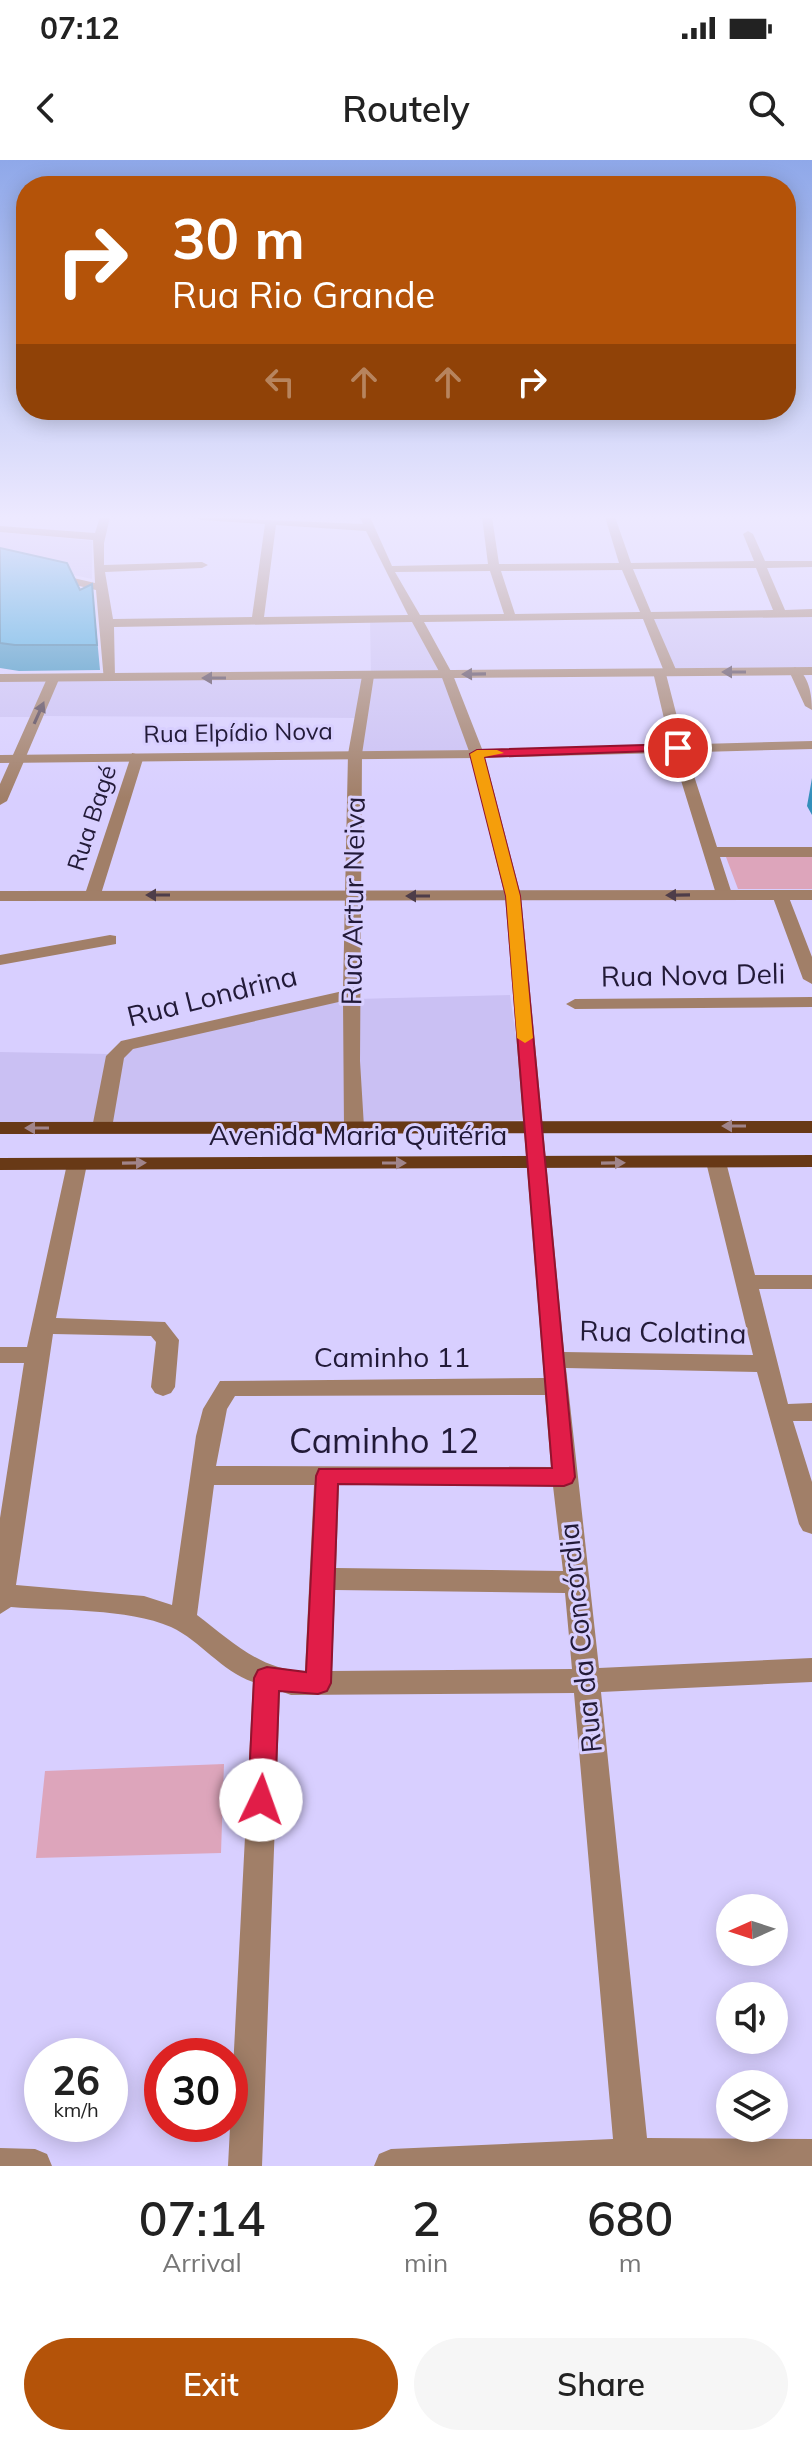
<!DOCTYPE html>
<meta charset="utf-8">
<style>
:root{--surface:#fff;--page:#f6f6f6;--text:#222;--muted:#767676;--accent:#b45309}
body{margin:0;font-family:Mulish,sans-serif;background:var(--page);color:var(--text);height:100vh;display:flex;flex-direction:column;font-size:30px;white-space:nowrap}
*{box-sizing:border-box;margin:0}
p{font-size:26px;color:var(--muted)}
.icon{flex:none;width:44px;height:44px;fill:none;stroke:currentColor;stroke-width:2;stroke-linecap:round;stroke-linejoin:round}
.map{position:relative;height:2006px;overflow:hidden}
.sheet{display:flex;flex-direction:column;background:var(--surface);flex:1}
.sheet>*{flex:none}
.hud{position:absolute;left:16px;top:16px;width:780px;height:244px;border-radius:32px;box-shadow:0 4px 20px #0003;background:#b45309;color:#fff;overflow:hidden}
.needle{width:52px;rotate:267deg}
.tools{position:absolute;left:716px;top:1734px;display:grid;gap:16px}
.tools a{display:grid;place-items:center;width:72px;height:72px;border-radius:50%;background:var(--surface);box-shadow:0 4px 20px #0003;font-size:40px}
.speed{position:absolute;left:24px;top:1878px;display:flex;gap:16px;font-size:40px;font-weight:700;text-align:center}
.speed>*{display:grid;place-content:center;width:104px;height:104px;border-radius:50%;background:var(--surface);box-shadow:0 4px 20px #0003;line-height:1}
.speed small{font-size:20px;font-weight:400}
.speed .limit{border:12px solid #d22;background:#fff;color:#111}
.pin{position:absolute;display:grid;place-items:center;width:68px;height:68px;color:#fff;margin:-34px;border:4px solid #fff;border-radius:50%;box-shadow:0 2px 8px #0007}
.me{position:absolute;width:88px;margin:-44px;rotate:3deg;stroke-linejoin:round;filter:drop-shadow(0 0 6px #0008)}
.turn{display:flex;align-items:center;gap:28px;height:168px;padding:0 24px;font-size:36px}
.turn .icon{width:104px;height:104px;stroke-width:2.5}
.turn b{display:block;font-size:56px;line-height:68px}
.lanes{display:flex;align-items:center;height:76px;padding:0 24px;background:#0003;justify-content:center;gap:40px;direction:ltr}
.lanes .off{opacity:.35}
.eta{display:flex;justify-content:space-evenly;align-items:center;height:136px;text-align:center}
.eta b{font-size:48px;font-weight:600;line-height:56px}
.cta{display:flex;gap:16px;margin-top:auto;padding:16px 24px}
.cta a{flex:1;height:92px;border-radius:48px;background:var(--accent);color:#fff;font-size:32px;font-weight:600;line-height:92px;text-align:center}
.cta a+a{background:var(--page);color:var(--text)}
.status{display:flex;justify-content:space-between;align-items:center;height:56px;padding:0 40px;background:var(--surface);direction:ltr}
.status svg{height:22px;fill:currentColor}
header{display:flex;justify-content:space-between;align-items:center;height:104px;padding:0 24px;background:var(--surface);font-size:36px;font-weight:600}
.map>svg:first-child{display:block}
.built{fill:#cac0f3}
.green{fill:#dda5bb}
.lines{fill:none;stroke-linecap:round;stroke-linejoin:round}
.minor{fill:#a17f68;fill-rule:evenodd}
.tertiary{fill:#a17f68;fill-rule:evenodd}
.primary{fill:#683916;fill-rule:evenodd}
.wall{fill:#348fbb}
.building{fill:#3da6d9;stroke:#2b7498;stroke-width:2}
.oneway{fill:#4e3d49}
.oneway2{fill:#a0848a}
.route{fill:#e11d48;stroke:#92132f;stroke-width:2}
.slow{fill:#f59e0b}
.labels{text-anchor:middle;stroke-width:6;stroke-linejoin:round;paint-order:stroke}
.far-street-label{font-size:24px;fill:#221a38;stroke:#d8cfff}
.street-label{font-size:28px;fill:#221a38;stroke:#d8cfff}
.near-street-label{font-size:34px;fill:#221a38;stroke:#d8cfff}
</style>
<div class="status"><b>07:12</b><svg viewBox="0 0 49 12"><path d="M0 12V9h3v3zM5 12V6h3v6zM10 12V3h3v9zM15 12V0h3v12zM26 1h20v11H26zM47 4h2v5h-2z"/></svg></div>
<header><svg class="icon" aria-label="back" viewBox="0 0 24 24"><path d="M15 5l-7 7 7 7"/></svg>Routely<svg class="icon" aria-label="search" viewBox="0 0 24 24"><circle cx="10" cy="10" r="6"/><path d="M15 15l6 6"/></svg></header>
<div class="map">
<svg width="812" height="2006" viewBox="0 0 812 2006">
<rect width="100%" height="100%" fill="#d8cfff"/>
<path class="built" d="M0,372L92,381V419L0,399Z
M652,455H812V509L674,511Z
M412,458L442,513L371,515L370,459Z
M444,516L470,590L359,592L371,518Z
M364,518L357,558L42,556L57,519Z
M49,519L34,557H0V520Z
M510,835L528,960L358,964L356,839Z
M345,840L347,962L108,964L125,889Z
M0,892L109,894L96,962L0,963Z"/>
<path class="green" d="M726,697H812V729H738Z
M224,1604L221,1693L36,1698L45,1611Z"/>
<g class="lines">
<path class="minor" d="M100,357H110L104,383V405L202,402L208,405L202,408L105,412L113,459L252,457L265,364L201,360L196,357L363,364L360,357H370L392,406L488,404L482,357H492L499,404L619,403L605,357H615L631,403L754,401L743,374L748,371L753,374L765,401H812V407L767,408L785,450L812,449V457L654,459L677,512L671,516L666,514L685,588L717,687H812V697H720L732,734L724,739L716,734L671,588L653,512L663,509L643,459L424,462L453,515L484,594L521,736L564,1192L753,1195L706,1002L709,998H723L726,1002L755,1115H812V1129H759L788,1244L812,1243V1261H793L812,1322V1374L803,1371L799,1364L757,1212L566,1208L599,1508L812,1498V1522L601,1532L647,1978L812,1979V2006H374L379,1994L391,1989L613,1979L574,1533L291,1535L280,1531L262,2006H228L253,1522C221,1511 201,1481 171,1467C127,1448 60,1451 11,1447L0,1454V1358L24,1203H0V1187H27L67,1004L77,998L87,1004L56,1158L165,1162L179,1180L175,1227L171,1233L163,1236L155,1233L151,1227L156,1182L151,1176L53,1174L16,1425L144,1436L172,1445L196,1276L203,1249L220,1221L544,1218L505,736L470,594L441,515L412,462L114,467L115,518L104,521L96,430L0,407V401L95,423L93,380L0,372V366L95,373ZM276,365L366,371L408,455L264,457ZM756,408L773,450L651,452L633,409ZM622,410L640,452L515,454L501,411ZM490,411L504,454L420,455L395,412ZM545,1235L551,1307L216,1306L227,1249L235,1236ZM214,1325H314L305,1511C261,1511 230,1480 197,1455ZM339,1325L553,1326L563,1411L336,1408ZM335,1430L565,1433L572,1509L332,1511Z
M795,507C809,515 812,535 812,550L805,546L789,511Z
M368,512L374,516L362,594L360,901L364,967L354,973L344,967L343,841L133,889L124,898L112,968L109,972H95L92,968L106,896L121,881L343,831L348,594L362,516Z
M49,514L60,517L7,641L0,645V624Z
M132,593L144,596L101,734L93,739L87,737L85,734Z
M780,730L788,735L812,797V824L803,819L772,735Z
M110,775L116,776V784L0,805V795Z
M812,837V847L575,849L566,844L575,839Z
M0,1988L35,1989L47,1994L52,2006H0Z"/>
<path class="tertiary" d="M812,507V515L0,522V514Z
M812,581V589L477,598L0,603V595L477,590Z
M812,730V740L0,741V731Z"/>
<path class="primary" d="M812,961V973L0,974V962Z
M812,995V1007L0,1010V998Z"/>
</g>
<path class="wall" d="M0,388L80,430L92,424L100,510L19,511L0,508Z
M812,618V655L807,646Z"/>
<path class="building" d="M0,388L67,403L80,430L92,424L97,485H15L0,483Z"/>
<defs><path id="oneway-solid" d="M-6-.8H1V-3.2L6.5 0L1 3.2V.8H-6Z" transform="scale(2)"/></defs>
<g class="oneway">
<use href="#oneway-solid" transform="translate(734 512) rotate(180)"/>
<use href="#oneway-solid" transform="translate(474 514) rotate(179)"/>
<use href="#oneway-solid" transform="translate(214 518) rotate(180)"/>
<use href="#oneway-solid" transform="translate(39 553) rotate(-66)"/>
<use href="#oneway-solid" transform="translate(158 735) rotate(-180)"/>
<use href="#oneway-solid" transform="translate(678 735) rotate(179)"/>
<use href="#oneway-solid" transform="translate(418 736) rotate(-180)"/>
</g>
<g class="oneway2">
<use href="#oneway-solid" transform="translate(734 966) rotate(-180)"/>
<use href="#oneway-solid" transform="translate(37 968) rotate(-180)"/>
<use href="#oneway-solid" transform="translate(134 1003) rotate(-1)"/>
<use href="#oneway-solid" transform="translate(394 1003)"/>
<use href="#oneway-solid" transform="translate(613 1003) rotate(-1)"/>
</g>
<linearGradient id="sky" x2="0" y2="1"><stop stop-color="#8fa8e9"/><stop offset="0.56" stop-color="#ede9ff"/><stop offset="1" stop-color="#ede9ff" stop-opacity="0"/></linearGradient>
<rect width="812" height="638" fill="url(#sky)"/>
<path class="route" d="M678,584L684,588L682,590L484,597L520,736L575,1317L572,1323L564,1326L338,1324L331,1523L327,1531L318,1534L279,1531L275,1640L271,1649L261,1652L252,1649L248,1640L254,1518L258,1510L267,1507L306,1512L316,1316L319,1309L552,1308L506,736L470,594L477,590Z"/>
<path class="slow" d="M477,590H497L504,593L484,597L520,736L533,878L525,883L517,878L506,736L470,594Z"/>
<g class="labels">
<g class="far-street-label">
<text transform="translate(238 573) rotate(-1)" y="8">Rua Elpídio Nova</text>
<text transform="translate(92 658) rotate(-72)" y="8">Rua Bagé</text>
</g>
<g class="street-label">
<text transform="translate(353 741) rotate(-89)" y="10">Rua Artur Neiva</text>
<text transform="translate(693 815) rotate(-1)" y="10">Rua Nova Deli</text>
<text transform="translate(212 836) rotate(-14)" y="10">Rua Londrina</text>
<text x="358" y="985">Avenida Maria Quitéria</text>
<text transform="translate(663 1172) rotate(1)" y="10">Rua Colatina</text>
<text x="392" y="1207">Caminho 11</text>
<text transform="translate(580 1478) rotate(-96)" y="10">Rua da Concórdia</text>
</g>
<g class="near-street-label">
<text x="384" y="1293">Caminho 12</text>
</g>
</g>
</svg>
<div class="tools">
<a><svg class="needle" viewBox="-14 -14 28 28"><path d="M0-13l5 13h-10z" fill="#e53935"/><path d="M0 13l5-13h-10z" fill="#767676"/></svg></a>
<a><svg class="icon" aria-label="sound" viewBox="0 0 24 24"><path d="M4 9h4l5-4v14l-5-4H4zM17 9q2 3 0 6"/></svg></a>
<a><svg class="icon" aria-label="layers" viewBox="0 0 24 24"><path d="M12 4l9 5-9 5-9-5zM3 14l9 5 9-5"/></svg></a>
</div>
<div class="speed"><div>26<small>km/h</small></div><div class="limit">30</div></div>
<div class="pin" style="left:678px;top:588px;background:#d93025"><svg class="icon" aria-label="arrive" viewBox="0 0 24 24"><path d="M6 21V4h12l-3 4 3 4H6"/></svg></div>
<svg class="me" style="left:261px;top:1640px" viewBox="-20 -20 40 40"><circle r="19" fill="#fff"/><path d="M0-13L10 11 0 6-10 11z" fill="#e11d48"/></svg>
<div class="hud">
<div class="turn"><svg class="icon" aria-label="right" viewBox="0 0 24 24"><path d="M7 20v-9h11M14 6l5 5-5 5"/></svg><div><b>30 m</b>Rua Rio Grande</div></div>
<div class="lanes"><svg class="icon off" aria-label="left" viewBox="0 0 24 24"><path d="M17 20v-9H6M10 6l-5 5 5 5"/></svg><svg class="icon off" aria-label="ahead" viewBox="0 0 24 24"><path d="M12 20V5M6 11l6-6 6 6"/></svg><svg class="icon off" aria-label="ahead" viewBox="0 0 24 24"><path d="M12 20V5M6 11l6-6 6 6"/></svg><svg class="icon" aria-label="right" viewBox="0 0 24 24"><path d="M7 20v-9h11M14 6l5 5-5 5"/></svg></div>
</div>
</div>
<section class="sheet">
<div class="eta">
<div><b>07:14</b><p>Arrival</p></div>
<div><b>2</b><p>min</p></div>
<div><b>680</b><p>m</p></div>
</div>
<div class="cta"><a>Exit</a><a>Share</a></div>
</section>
